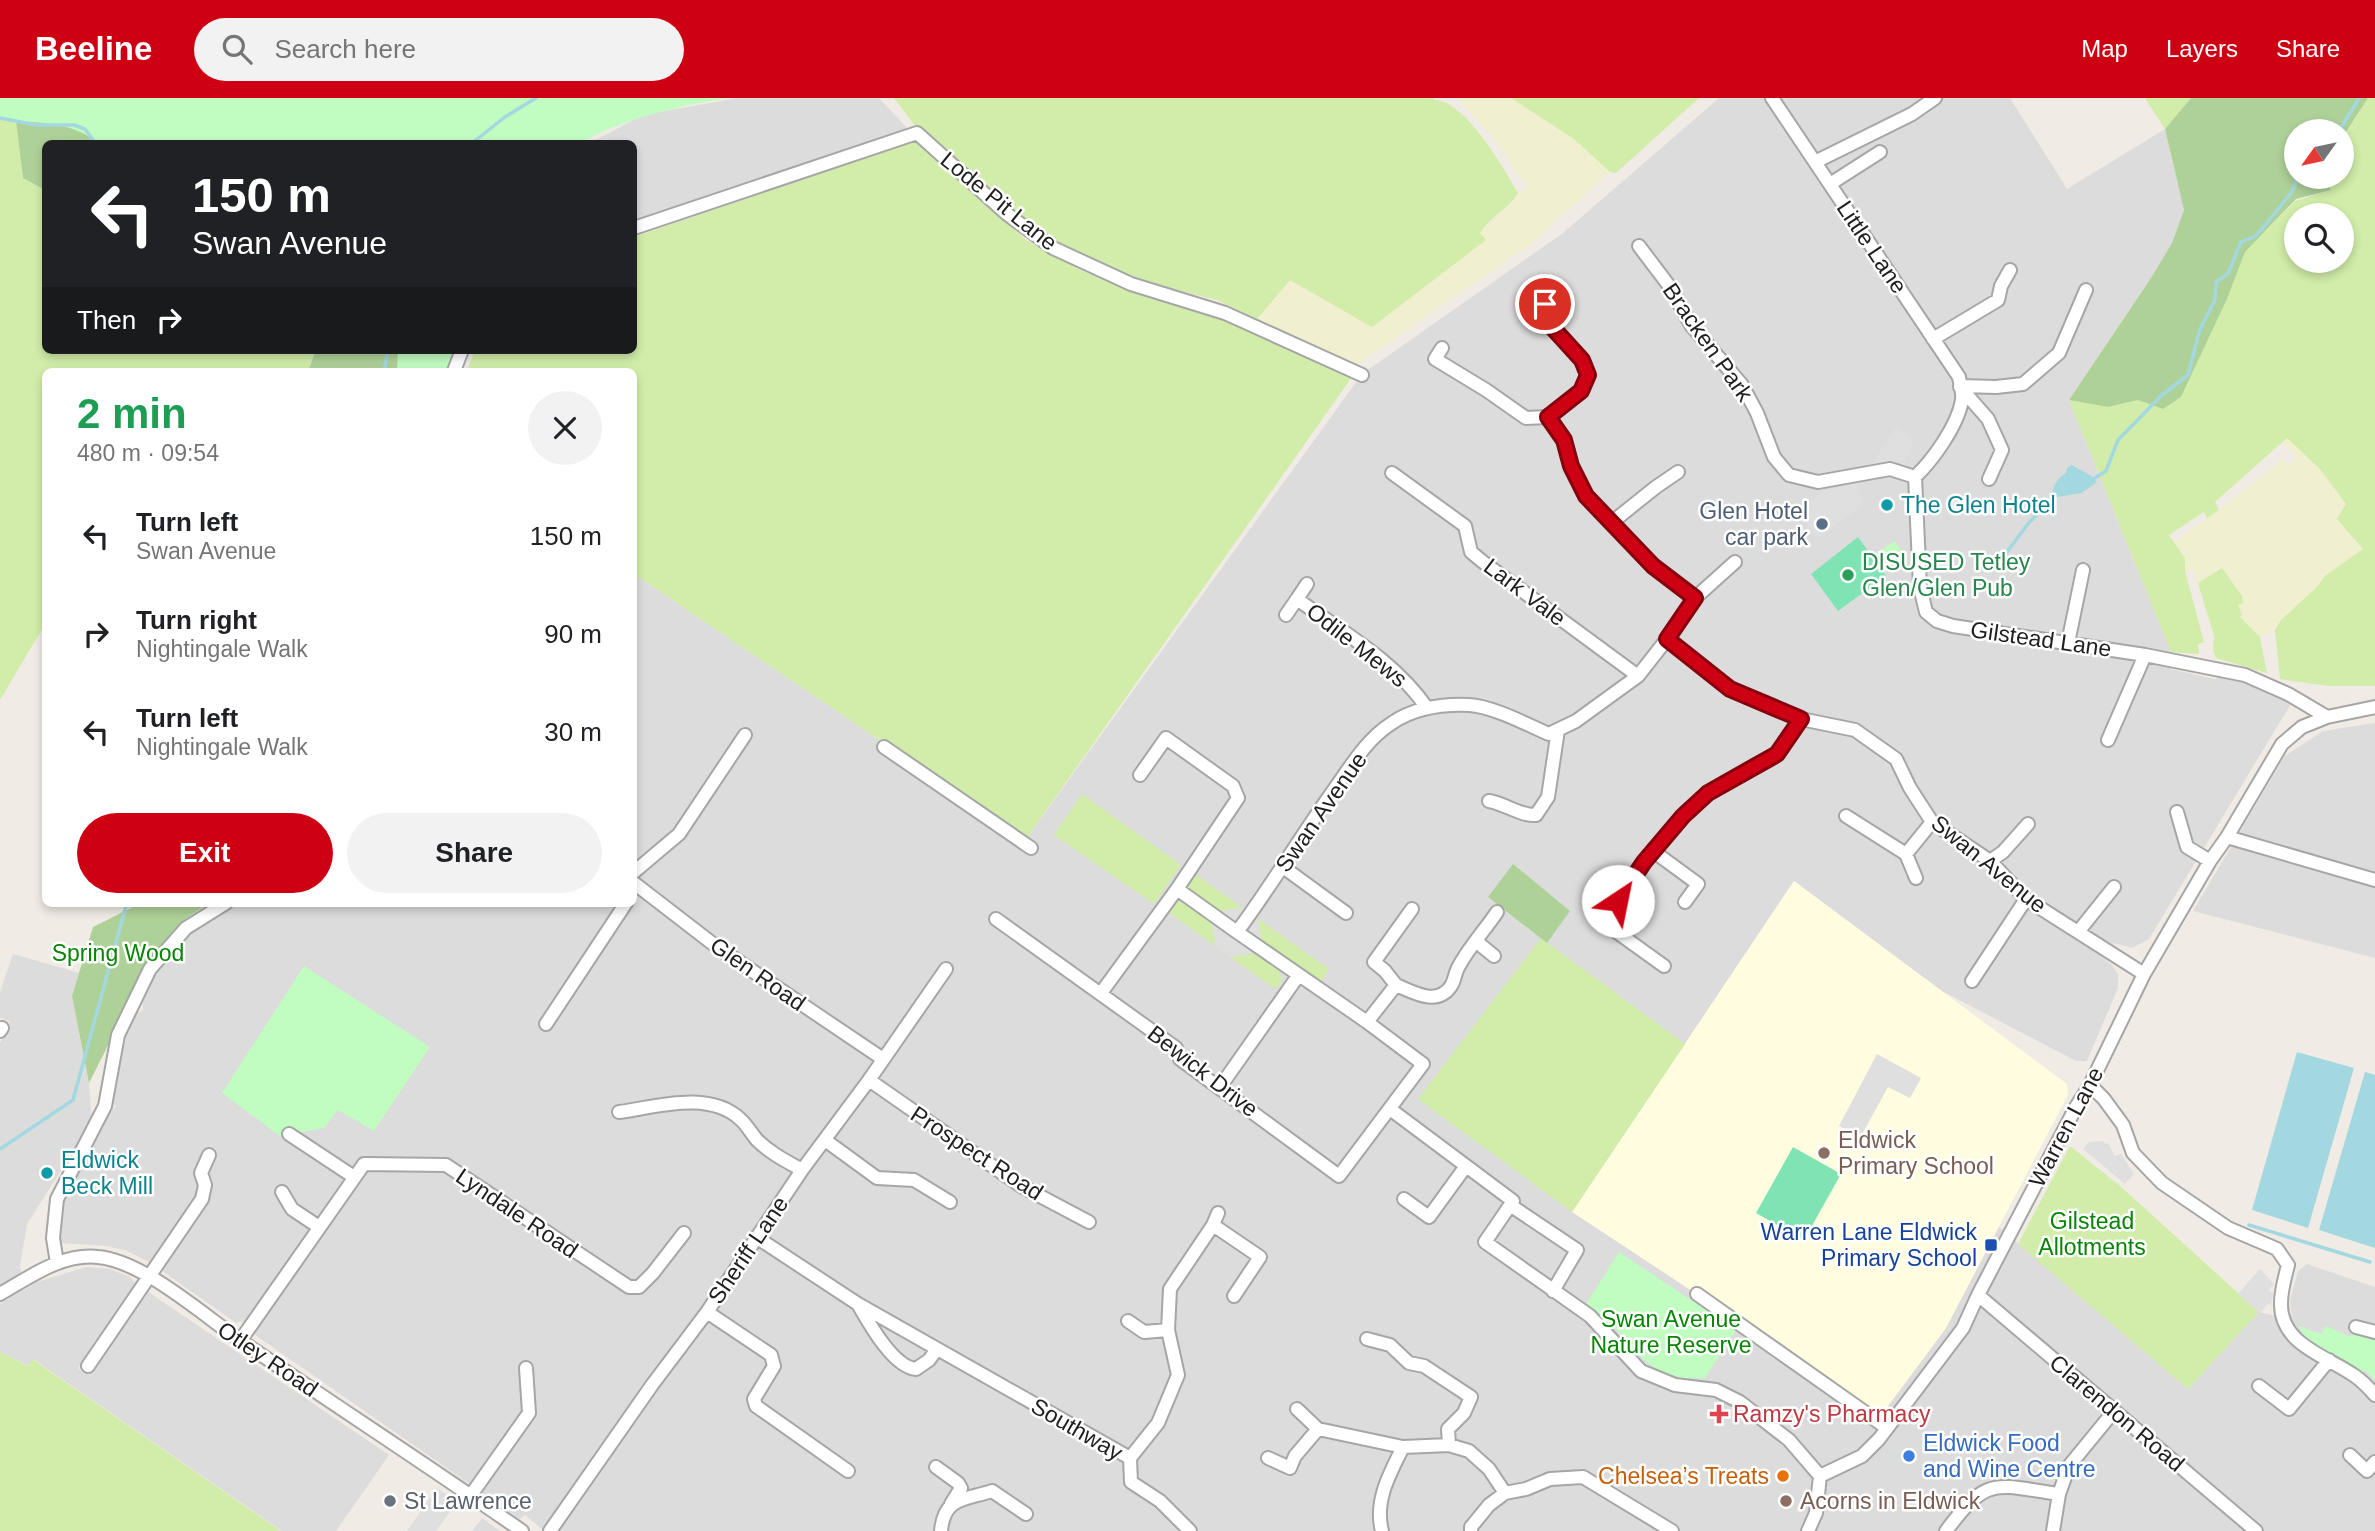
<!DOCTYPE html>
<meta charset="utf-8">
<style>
:root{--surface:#fff;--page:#f2f2f2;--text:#202124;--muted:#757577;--accent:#ce0014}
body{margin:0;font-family:Helvetica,sans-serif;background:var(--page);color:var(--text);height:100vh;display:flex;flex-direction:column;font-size:26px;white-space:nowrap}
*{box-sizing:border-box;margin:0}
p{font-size:23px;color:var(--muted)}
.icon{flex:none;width:38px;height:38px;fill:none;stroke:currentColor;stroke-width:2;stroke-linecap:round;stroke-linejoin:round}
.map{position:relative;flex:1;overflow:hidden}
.drawer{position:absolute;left:42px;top:270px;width:595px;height:539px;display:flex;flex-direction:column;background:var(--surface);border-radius:10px;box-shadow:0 4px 10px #0003}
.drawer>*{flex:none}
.guide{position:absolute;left:42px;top:42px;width:595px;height:214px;border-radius:10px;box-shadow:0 4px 10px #0003;background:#202124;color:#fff;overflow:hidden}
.needle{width:46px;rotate:237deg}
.buttons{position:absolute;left:2284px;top:21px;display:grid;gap:14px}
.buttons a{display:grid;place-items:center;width:70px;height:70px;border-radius:50%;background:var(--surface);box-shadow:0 4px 10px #0003;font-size:35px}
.pin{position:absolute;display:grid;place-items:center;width:60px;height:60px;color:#fff;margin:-30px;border:4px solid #fff;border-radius:50%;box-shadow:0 2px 7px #0007}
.me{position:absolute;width:77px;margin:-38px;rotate:34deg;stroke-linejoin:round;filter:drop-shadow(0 0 5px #0008)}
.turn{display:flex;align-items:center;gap:24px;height:147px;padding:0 35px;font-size:32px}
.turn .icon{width:91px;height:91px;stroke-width:2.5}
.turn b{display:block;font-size:49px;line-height:60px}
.then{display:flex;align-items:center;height:66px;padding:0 35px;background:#0003;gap:14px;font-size:26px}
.round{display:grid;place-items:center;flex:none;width:74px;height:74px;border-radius:37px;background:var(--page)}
.summary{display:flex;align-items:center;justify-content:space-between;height:119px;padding:0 35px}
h1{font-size:42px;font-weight:800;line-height:52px;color:#1e9e55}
.action{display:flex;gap:14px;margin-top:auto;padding:14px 35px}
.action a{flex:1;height:80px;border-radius:42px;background:var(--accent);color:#fff;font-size:28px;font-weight:800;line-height:80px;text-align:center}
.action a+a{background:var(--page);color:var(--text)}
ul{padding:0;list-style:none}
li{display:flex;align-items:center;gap:21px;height:98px;padding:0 35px}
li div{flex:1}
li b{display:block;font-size:26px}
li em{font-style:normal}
header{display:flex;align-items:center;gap:42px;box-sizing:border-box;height:98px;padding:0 35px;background:var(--accent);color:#fff}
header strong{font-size:33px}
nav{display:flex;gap:38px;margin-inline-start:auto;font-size:24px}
.search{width:490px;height:63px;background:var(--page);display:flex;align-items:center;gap:18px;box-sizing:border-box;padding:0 24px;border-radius:38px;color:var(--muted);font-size:26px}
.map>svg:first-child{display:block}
.residential{fill:#dddcdc}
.education{fill:#fffcdf}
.farmland{fill:#f0efcf}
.grass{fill:#d1eda9;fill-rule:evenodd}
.forest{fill:#aed198}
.park{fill:#c1fcc0}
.pitch{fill:#7fe3b3}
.parking{fill:#dfdfdf}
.water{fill:#a3d8e0}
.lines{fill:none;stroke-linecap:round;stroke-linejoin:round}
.stream{stroke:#a3d8e0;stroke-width:3.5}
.minor-casing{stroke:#a6a6a6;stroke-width:16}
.minor{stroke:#fff;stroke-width:12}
.route-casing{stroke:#86000d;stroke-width:18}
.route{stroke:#ce0014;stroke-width:12}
.culture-dot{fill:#0f9aa8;stroke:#fff;stroke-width:2.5}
.service-dot{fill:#5c6f8a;stroke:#fff;stroke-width:2.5}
.leisure-dot{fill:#2e9e5b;stroke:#fff;stroke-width:2.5}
.education-dot{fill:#8d6e63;stroke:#fff;stroke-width:2.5}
.transit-dot{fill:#1a4fb4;stroke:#fff;stroke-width:2.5}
.health-dot{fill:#e0444e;stroke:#fff;stroke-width:2.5}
.shop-dot{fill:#3f7fe0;stroke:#fff;stroke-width:2.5}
.food-dot{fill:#e8710a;stroke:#fff;stroke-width:2.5}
.worship-dot{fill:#6b7280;stroke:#fff;stroke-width:2.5}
.labels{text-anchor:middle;stroke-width:5;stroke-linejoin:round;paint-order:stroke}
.street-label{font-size:23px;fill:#1f1f1f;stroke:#fff}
.culture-label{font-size:23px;fill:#0d838f;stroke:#fff;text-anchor:start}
.service-label{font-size:23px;fill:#4e5e75;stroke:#fff;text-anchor:end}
.leisure-label{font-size:23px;fill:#27864d;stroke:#fff;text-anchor:start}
.park-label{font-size:23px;fill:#088406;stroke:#fff}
.education-label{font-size:23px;fill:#785e54;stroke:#fff;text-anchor:start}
.transit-label{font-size:23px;fill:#164399;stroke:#fff;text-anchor:end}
.health-label{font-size:23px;fill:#be3a42;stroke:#fff;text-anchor:start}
.shop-label{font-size:23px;fill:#366cbe;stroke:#fff;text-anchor:start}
.food-label{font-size:23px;fill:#c56008;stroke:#fff;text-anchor:end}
.worship-label{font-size:23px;fill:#5b616d;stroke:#fff;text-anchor:start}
</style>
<header>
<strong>Beeline</strong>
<div class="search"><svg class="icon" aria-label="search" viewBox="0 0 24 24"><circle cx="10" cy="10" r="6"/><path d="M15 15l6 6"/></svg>Search here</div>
<nav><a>Map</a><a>Layers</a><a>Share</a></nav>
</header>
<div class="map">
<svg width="2375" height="1433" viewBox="0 0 2375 1433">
<rect width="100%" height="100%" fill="#f0ebe5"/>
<path class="residential" d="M737,0H879L908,31L634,125V46H588L643,17Z
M1719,0H2010L2067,91L2165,31L2184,112L2172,145L2151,180L2069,302L2171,554L2170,571L2215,581L2219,579L2255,586L2292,604L2149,841L2132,850L2113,845L2103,860L2112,867L2118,876V890L2087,963H2076L1940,892L1794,783L1573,1114L1684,1188L1877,1322L1946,1230L1998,1128L2188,1291L2259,1214L2292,1222L2290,1202L2298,1173L2307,1166L2375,1189V1433H544L525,1417L520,1421L258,1239L241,1223L236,1225L151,1165L125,1152L105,1148L60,1145V1108L106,1018L116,1008L111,1004L119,963L126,942L123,939L135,916L143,912L142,897L154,876L188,834L234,809L238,805H634V476L1026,741L1362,276L1563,135Z
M2375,625V860L2193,813L2285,658L2323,633Z
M13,856L79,875L72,898L89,985L92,1024L27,1126L20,1168L21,1174L0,1187V945L10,923L0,920V894Z
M86,1169L110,1171L130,1179L137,1187L133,1194L126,1198L125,1204L78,1270L85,1276L144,1191L389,1357L336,1433H282L33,1261L29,1268L0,1254V1206L37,1184Z
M482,1420L500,1433H472Z"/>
<path class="education" d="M1794,783L2067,986L2068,997L1946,1230L1877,1323L1697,1196L1572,1114Z"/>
<path class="farmland" d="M1458,0H1511L1574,41L1610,74L1531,146L1355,268L1257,221L1290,182L1485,143L1480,135L1484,129L1512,105L1518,95L1528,88L1517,76L1502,51Z
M2287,339L2320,371L2346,407L2337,421L2363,452L2325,478L2316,490L2273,532L2260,539L2240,519L2238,507L2242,498L2222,471L2198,485L2193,471L2185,473V460L2174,444L2223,409L2283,361L2289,367L2296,359L2282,344Z"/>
<path class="grass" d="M0,0L16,23L23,80L45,92L46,252H316L308,273H46L45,526L0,602V22L14,23Z
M894,0H1433L1434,2C1464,1 1504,70 1518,95C1509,111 1489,119 1480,135L1486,142L1372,229L1290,182L1257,221L1217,202L1161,188L1086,161L1051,142L1020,120L926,36L920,28H915Z
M1511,0H1699L1616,75L1610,74L1574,41Z
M2145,0H2191L2165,31Z
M2368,0H2375V588H2328L2280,581L2275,532L2281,522L2316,490L2325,478L2363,451L2337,421L2346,406L2320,371L2287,340L2215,404L2219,412L2207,420L2204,414L2169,437L2185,460V473L2204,544L2198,546L2199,556L2171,554L2069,302L2108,309L2138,302L2163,311L2181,299L2227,201L2245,154L2295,103L2331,92L2323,80L2342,79V40ZM2296,117H2342V163H2296Z
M916,42L1026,142L1080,172L1135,194L1219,219L1352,279L1026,741L634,476V273H467L475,252H634V139Z
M2222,470L2242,498L2243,505L2238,507L2242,517L2240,519L2260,539L2267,575L2216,560L2213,553L2214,538L2198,485Z
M1082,696L1181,767L1154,806L1054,737Z
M1192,774L1243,810L1220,813L1188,790V781Z
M1174,804H1182L1212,824L1215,848L1166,812Z
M1258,821L1329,871L1320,884L1262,844Z
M1541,840L1685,946L1572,1114L1418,1001Z
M1254,855L1279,873L1282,881L1280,887L1274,890L1230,859Z
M2070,1048L2119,1087L2259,1214L2188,1291L2018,1146Z
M0,1254L28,1268L32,1261L281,1433H0Z"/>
<path class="forest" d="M2191,0H2368L2342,40V33H2296V79H2323L2331,92L2296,101L2245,154L2227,201L2181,299L2163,311L2138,302L2108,309L2069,302L2151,180L2172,145L2184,112L2165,31Z
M0,22L78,24L114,45L46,46L45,92L23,80L16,23Z
M316,252H411L404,273H308Z
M1513,766L1570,813L1547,845L1488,799Z
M141,805H209L185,821L154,856L89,985L72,898L93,829Z"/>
<path class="park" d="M0,0H728C673,9 627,20 577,46L98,45C71,22 33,25 0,22Z
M398,252H459L451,273H397Z
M1895,443L1902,454L1888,463L1881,452Z
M304,868L430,949L374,1033L338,1012L324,1030L280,1038L222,995Z
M1619,1154L1736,1232L1705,1280H1682L1659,1273L1634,1254L1615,1230L1586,1206Z
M2298,1228L2321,1236L2326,1228L2348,1238L2367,1236L2375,1239V1283L2365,1272L2360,1275L2306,1239Z"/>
<path class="pitch" d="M1858,439L1886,478L1838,513L1811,476Z
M1793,1049L1841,1076L1804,1142L1756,1115Z"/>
<path class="parking" d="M1897,328L1914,342L1903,371L1868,372Z
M1857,385L1863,407L1817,440L1798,412L1827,392Z
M1243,810L1258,821L1262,844L1254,855L1230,859L1215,848L1212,824L1220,813Z
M1877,956L1921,980L1910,1000L1888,989L1860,1040L1839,1028Z
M2103,1043L2105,1046L2108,1045L2115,1058L2121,1056L2134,1076L2125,1086L2083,1051L2089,1044Z
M2260,1171L2274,1186L2269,1192L2273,1195L2271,1207L2268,1206L2260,1215L2238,1196Z
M437,1390L457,1404L436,1433H407Z"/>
<path class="water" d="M2072,367L2095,380L2096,385L2081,395L2052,400C2052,389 2057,380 2066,375L2067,370Z
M2297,954L2354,970L2308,1130L2252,1112Z
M2365,974L2375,977V1150L2319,1132Z"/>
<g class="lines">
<path class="stream" d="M0,20L36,27H74L85,31L96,46
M2339,33L2359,0
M471,46L505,19L536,0
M384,273L388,252
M2095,380L2106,373L2118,342L2162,297L2188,277L2200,231L2215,202L2216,184L2228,176L2241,144L2256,138L2292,94L2298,79
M2001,462L2027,427L2052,400
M0,1051L73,1002L126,808L156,805
M2249,1127L2370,1164"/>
<g class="minor-casing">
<path id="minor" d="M1772,0L1959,279C1960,286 1963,295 1962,302C1958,327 1933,362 1915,379L1920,489L1926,514L1937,523L1953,528L2145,557L2245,577L2288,596L2327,619
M1815,64L1912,16L1935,0
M1830,86L1880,54
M634,130L917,35L1007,116L1053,150L1131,186L1225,215L1362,277
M1639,148L1670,189L1691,227L1742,287L1757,315L1774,359L1789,377L1818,384L1890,371L1915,379
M1529,206H1545L1552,229L1582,262L1588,277L1581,293L1548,319
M1933,241L1998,202L2001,188L2010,172
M1442,250L1435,261L1486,292L1526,320L1548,319L1564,342L1571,368L1586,398L1653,468L1695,500L1735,464
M454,273L462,252
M1960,288L1996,289L2023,286L2059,255L2086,192
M1960,289L1988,321L2002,352L1989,381
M1392,375L1465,428L1471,454L1483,464L1638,578
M1611,425L1656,389L1678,374
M1297,501L1307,486
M1286,517L1297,501C1342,534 1395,563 1427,610
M1667,541L1695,500
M2068,545L2083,472
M2108,642L2145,557
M884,649L1031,750
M1489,703C1506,706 1520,718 1536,717L1548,699L1558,632
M2177,714L2187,749L2210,763
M1846,718L1906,756L1916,780
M2227,739L2375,782
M1653,753L1698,786L1685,804
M1906,756L1932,724
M1990,763L2003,754L2028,726
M1283,769L1346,815
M634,774L679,736L745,637
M634,785L717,849L883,961
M1177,791L1237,834
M996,821L1176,950L1180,961L1339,1078L1423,966L1367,924L1237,834C1272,787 1302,736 1336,689C1352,666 1368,640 1392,625C1414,610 1443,606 1469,607C1492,608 1528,627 1549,636L1576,623L1638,578L1667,541L1730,591L1801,621L1855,632L1896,661L1910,690L1932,724L1990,763L2026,801L2144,876
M2078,834L2114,789
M1477,844L1494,858
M1664,868L1607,827L1604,823L1644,764L1683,718L1708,695L1777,656L1801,621
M1972,883L2026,801
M1396,887L1385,873L1374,864L1412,811
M1101,895L1177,791L1238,700L1233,688L1166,640L1140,677
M1367,924L1396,887C1413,894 1437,909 1451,888C1455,882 1455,874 1459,868C1469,849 1485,832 1497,814
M546,926L626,805
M0,933L2,930
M869,982L1021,1088L1089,1124
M2090,987L2104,1001L2123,1027L2133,1055L2162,1085L2228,1130L2277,1151L2288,1167C2285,1179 2281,1192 2281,1205C2280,1247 2327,1258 2355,1278C2362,1283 2369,1290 2375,1297
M1220,989L1298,878
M1390,1011L1513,1103L1485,1144L1590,1218L1641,1273L1675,1287L1716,1292L1740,1304L1789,1342L1820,1378
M619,1014C656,1009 709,992 740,1021C747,1027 751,1035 757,1042C770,1055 786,1063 802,1072
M289,1036L354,1079
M825,1042L877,1080L914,1082L950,1104
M282,1094L292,1111L319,1129
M1404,1101L1429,1119L1466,1068
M1510,1107L1577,1152L1553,1193
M1213,1127L1260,1159L1234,1198
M756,1139L858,1206L1130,1360L1131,1384L1160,1403L1190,1433
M57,1165L53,1140L57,1101L105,1008L118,937L150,871L186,830L226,805
M0,1196C30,1179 62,1155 98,1159C144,1163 205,1219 244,1245C336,1308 430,1369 522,1433
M1697,1196L1887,1330
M1978,1197L2256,1433
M858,1206C869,1225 893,1269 916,1271L929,1262L937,1251
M707,1214L771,1257L774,1268L754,1301L756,1308L848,1373
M1128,1223L1144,1234L1168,1232
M2356,1229L2375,1234
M1367,1241L1390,1247L1409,1265L1424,1268L1471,1299L1464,1315L1448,1331L1449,1347
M240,1243L364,1066L446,1067L629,1189H639L653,1175L684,1135
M88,1268L202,1101L205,1087L201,1075L209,1057
M2259,1288L2289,1311L2329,1262
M1297,1311L1318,1331
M2350,1357L2367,1373L2375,1364
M1130,1360L1158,1325L1178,1277L1168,1232L1170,1191L1213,1127L1218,1115
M1268,1360L1290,1370L1295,1358L1318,1331L1403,1349L1449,1347L1469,1353L1489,1371L1505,1395
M936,1369L958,1385L961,1390L951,1406
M471,1397L529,1315L526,1270
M550,1433L652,1287L707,1214L802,1072L869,982L946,871
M941,1433C944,1399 964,1402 992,1393L1026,1416
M1382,1433C1374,1403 1390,1375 1403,1349
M1471,1433V1429L1489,1407L1505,1395L1526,1391L1550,1381L1583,1379L1672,1433
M1808,1433L1816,1415L1820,1378L1862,1358L1879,1341L1963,1230L1978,1197L2076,1009L2090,987L2144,876L2210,763L2227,739L2282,646L2302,629L2327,619L2375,609
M1946,1433C1988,1377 1994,1387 2059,1396
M2053,1433L2059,1396L2069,1368L2114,1313"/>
</g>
<use href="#minor" class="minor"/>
</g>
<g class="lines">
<g class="route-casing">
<path id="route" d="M1545,206L1552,229L1582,262L1588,277L1581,293L1548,319L1564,342L1571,368L1586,398L1653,468L1695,500L1667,541L1730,591L1801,621L1777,656L1708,695L1683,718L1644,764L1618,803"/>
</g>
<use href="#route" class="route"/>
</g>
<g class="culture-dot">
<circle cx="1887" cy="407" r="7"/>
<circle cx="47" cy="1075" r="7"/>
</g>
<circle class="service-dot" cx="1822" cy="426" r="7"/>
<circle class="leisure-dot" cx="1848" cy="477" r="7"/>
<g class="education-dot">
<circle cx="1824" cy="1055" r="7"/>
<circle cx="1786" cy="1403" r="7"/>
</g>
<rect class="transit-dot" x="1984" y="1140" width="14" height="14" rx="3.5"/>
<path class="health-dot" d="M1715.5 1305.5h7v7h7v7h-7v7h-7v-7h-7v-7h7z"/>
<circle class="shop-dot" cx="1909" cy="1358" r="7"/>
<circle class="food-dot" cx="1783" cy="1378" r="7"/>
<circle class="worship-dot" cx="390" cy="1403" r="7"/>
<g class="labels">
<g class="street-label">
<text transform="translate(999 103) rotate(39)" y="8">Lode Pit Lane</text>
<text transform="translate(1872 149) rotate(56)" y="8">Little Lane</text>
<text transform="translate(1708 244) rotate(55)" y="8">Bracken Park</text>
<text transform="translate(1525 494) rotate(37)" y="8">Lark Vale</text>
<text transform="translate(2041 541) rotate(8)" y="8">Gilstead Lane</text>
<text transform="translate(1357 547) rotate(38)" y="8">Odile Mews</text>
<text transform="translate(1321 714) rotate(-55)" y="8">Swan Avenue</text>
<text transform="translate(1989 766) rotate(39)" y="8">Swan Avenue</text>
<text transform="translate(758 876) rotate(35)" y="8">Glen Road</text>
<text transform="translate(1203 973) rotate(38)" y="8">Bewick Drive</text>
<text transform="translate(2066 1029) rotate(-62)" y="8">Warren Lane</text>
<text transform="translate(977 1055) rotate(33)" y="8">Prospect Road</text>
<text transform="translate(517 1115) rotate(34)" y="8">Lyndale Road</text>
<text transform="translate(748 1152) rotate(-56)" y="8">Sheriff Lane</text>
<text transform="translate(268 1261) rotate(34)" y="8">Otley Road</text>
<text transform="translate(2117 1315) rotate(40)" y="8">Clarendon Road</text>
<text transform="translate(1077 1331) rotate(30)" y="8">Southway</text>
</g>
<g class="culture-label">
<text x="1901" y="415">The Glen Hotel</text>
<text x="61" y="1070">Eldwick<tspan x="61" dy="26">Beck Mill</tspan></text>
</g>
<g class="service-label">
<text x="1808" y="421">Glen Hotel<tspan x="1808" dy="26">car park</tspan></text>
</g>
<g class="leisure-label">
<text x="1862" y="472">DISUSED Tetley<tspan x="1862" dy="26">Glen/Glen Pub</tspan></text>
</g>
<g class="park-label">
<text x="118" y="863">Spring Wood</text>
<text x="2092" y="1131">Gilstead<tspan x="2092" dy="26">Allotments</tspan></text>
<text x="1671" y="1229">Swan Avenue<tspan x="1671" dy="26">Nature Reserve</tspan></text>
</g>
<g class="education-label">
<text x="1838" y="1050">Eldwick<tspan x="1838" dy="26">Primary School</tspan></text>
<text x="1800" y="1411">Acorns in Eldwick</text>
</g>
<g class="transit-label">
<text x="1977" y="1142">Warren Lane Eldwick<tspan x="1977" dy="26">Primary School</tspan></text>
</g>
<g class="health-label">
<text x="1733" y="1324">Ramzy's Pharmacy</text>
</g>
<g class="shop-label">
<text x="1923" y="1353">Eldwick Food<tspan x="1923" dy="26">and Wine Centre</tspan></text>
</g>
<g class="food-label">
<text x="1769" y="1386">Chelsea’s Treats</text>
</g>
<g class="worship-label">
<text x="404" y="1411">St Lawrence</text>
</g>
</g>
</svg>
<div class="buttons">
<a><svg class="needle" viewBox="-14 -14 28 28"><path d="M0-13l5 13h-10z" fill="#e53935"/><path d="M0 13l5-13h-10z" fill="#757577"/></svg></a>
<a><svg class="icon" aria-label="search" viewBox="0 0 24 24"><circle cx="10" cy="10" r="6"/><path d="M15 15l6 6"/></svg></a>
</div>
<div class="pin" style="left:1545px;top:206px;background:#d93025"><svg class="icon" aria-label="arrive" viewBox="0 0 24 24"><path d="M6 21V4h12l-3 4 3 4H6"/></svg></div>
<svg class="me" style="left:1618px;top:803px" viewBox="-20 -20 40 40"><circle r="19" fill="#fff"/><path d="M0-13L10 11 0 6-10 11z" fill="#ce0014"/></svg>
<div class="guide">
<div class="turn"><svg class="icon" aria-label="left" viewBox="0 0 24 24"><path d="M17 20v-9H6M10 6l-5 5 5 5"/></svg><div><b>150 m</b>Swan Avenue</div></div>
<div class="then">Then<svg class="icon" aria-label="right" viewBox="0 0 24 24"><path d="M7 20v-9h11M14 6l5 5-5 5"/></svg></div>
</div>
<section class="drawer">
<div class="summary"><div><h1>2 min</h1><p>480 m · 09:54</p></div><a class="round"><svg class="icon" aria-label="close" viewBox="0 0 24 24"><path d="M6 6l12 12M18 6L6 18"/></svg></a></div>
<ul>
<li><svg class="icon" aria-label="left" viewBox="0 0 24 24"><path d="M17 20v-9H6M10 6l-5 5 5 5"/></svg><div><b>Turn left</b><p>Swan Avenue</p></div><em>150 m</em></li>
<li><svg class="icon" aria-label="right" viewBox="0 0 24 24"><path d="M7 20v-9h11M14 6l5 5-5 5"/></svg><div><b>Turn right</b><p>Nightingale Walk</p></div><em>90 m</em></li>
<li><svg class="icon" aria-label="left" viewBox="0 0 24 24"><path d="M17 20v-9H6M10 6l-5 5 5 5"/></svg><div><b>Turn left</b><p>Nightingale Walk</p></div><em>30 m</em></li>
</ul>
<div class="action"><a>Exit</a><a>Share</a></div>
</section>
</div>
